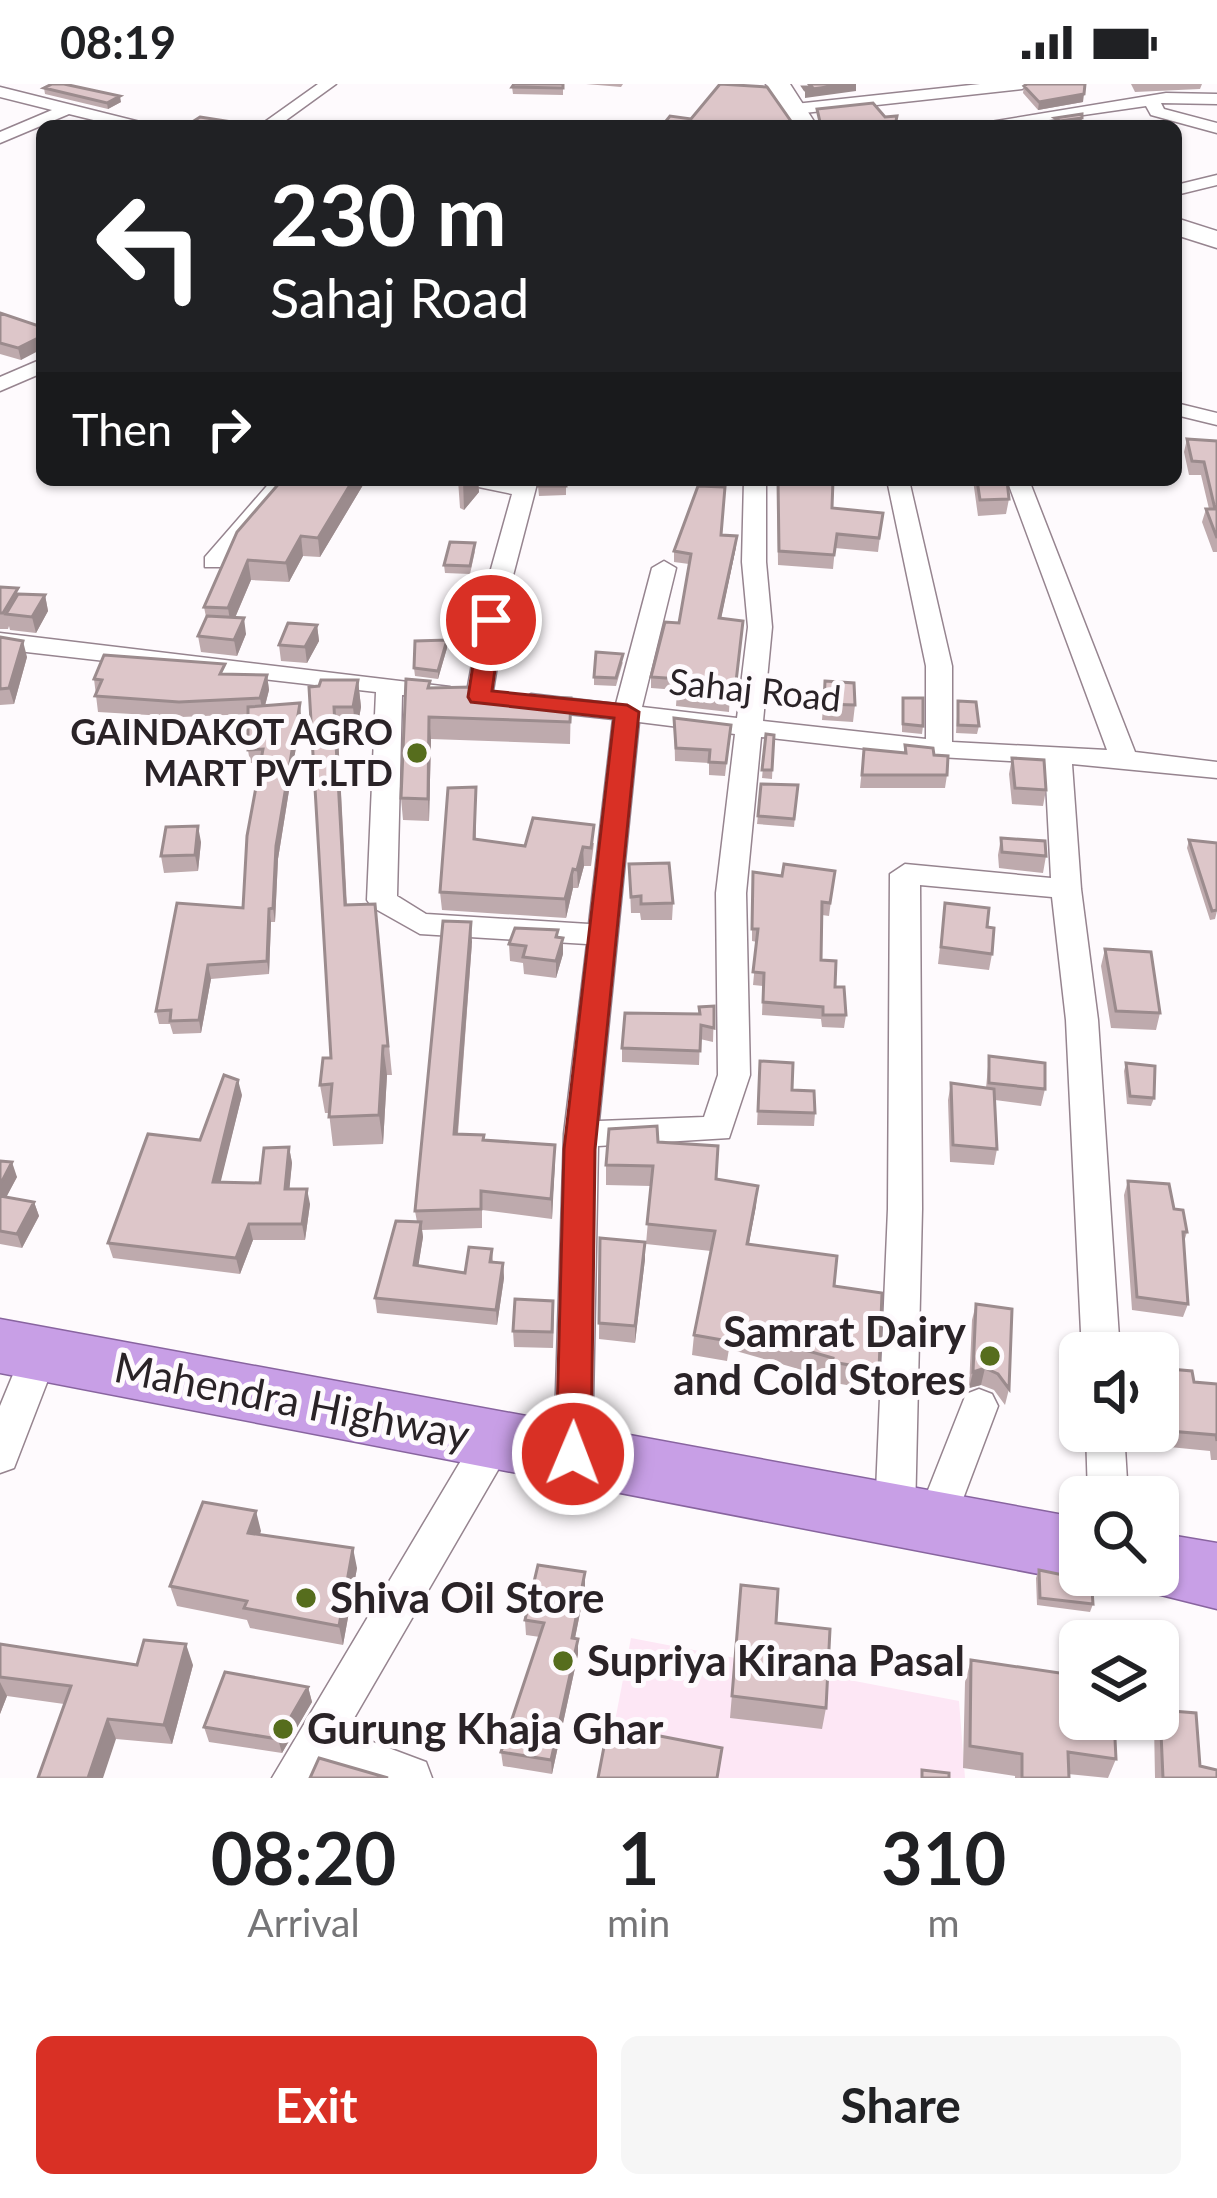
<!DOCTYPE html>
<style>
:root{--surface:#fff;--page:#f6f6f6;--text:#202124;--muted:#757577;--accent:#d93025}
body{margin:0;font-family:Lato,sans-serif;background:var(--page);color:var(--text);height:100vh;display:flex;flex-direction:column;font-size:45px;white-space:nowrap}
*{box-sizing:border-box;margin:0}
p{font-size:39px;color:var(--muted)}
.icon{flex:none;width:66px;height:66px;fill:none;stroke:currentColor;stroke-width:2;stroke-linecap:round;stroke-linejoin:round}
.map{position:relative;height:1694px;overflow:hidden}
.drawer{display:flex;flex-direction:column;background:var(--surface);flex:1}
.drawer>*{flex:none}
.guide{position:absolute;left:36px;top:36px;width:1146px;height:366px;border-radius:18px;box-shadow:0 3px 9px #0004;background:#202124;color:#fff;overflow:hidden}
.tools{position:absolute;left:1059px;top:1248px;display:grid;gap:24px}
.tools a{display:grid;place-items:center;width:120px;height:120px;border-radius:18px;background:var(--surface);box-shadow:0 3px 9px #0004;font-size:60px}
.pin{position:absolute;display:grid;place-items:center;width:102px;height:102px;color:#fff;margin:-51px;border:6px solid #fff;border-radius:50%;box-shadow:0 3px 12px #0007}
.me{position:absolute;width:132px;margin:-66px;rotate:1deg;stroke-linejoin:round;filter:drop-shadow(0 0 9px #0008)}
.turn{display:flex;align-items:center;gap:42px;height:252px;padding:0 36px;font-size:54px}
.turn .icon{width:156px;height:156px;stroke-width:2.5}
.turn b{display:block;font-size:84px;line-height:102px}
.then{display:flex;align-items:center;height:114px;padding:0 36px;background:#0003;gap:24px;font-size:45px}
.eta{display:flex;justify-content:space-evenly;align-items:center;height:204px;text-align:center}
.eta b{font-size:72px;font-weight:700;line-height:84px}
.cta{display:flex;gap:24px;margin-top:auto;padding:24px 36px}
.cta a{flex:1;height:138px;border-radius:18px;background:var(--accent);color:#fff;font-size:48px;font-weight:700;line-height:138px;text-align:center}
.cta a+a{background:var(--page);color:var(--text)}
.status{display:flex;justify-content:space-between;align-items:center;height:84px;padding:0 60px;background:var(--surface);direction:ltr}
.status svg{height:33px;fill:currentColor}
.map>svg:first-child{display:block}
.built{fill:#fde7f5}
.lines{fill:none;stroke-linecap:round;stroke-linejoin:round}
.minor-casing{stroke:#96848f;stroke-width:3}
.secondary-casing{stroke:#96848f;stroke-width:3}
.trunk-casing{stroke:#88649f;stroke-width:3}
.minor{fill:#fff;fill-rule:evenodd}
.secondary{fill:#fff;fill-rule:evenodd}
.trunk{fill:#c89fe6;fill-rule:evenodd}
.wall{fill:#beaaad}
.shaded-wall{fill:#9b8b8d}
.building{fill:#ddc6c9;stroke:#9b8b8d;stroke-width:3}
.route{fill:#d93025;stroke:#8d1f18;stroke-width:3}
.poi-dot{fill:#566d1d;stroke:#fefafd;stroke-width:4.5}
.labels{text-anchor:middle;stroke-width:10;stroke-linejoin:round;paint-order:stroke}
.street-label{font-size:36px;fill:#2a2327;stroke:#fefafd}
.poi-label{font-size:36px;font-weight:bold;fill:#2a2327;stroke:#fefafd;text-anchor:end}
.near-poi-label{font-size:42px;font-weight:bold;fill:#2a2327;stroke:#fefafd;text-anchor:start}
.near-street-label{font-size:42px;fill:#2a2327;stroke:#fefafd}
</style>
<div class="status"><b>08:19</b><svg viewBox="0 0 49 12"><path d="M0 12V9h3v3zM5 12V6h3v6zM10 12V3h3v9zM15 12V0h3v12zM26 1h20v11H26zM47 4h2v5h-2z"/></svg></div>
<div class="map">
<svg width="1217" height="1694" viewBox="0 0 1217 1694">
<rect width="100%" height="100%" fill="#fefafd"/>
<path class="built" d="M631,1554L959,1617L965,1694H604Z"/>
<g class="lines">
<g class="minor-casing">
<path id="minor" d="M318,0H336L278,42H259Z
M980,0H1030L1022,5L795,30L787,25L795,20Z
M0,3L144,39L146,42H118L69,30L0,59V48L52,26L0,13Z
M1166,9L1217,10V20L1161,19L1164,25L1217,39V49L1151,31L1146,22L1007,42H966Z
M1217,91V101L1176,111V101Z
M42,275V289L0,307V293Z
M1176,319L1217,329V341L1176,331Z
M272,396H295L221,483H205V473Z
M466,396H538L510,503L492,613L479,621L466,613L486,503L512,410L469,401Z
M744,396H766V478L772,543L763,637L926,655V582L887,396H909L952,582V658L1107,666L1007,396H1029L1135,668L1217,678V694L1072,680L1081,805L1098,936L1120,1269H1082L1066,936L1052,813L920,801L922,1125L915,1431L909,1444L895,1449L881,1444L875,1431L888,1125L890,790L905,780L1051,794L1045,679L939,673L761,653L746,809L750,991L729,1054L598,1062L592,1370L587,1382L573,1387L559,1382L554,1370L564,1050L587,860L420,850L372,823L367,816L376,608L0,565V549L450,603L454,608L450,613L402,611L397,812L426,830L589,840L613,635L531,626L518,618L531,610L616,620L652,484L664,477L676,484L642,623L737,634L748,543L742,478ZM639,638L735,650L716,809L718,991L704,1033L599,1037Z
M39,1254L52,1259L58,1270L14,1384L0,1389V1322L26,1259Z
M979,1305L992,1310L998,1322L949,1452L935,1457L921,1452L915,1439L966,1310Z
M495,1338L509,1343L514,1355L509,1367L346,1648L426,1678L432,1694H353L324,1686L319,1694H272L481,1343Z
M1086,1347H1124L1128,1413H1088Z"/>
</g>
<g class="secondary-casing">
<path id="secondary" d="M766,0H790L817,42H793Z
M1176,134L1217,147V164L1176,151Z"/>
</g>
<g class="trunk-casing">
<path id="trunk" d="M0,1235L1080,1434V1491H1098L1080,1498L0,1289Z
M1158,1449L1217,1459V1525L1133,1504L1128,1491H1158Z"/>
</g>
<use href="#minor" class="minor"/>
<use href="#secondary" class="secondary"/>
<use href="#trunk" class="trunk"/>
</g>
<path class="wall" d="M563,0V11L513,10L512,3Z
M586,0H623L621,3Z
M1131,0H1202L1200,5L1135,8Z
M1024,2L1083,18L1038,26L1023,9Z
M44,4L121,18L108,25L45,10Z
M0,229L42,243L21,276L0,270Z
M1187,355L1217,357V468H1213L1202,438L1206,425H1209L1201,391H1189L1184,368Z
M282,396H366L320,473L303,472L289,498L251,496L235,534L246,550L237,572L201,568L198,552L206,533L204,523Z
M379,396H414L411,402Z
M458,396H478L479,408L464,426L460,424Z
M566,396V411L539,412L538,402Z
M777,396H833L832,424L883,429L878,468L835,464L833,485L778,481Z
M973,396H1007L1009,415L1006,430L978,432Z
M722,451L736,463L721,534L743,537L735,609H730L729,628L676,622L677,606L651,604V593L679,539L689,480L674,478V467Z
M475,467L470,490L445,489L444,481Z
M0,503L20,510L45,511L48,527L36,549L10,546L9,542L8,545H0Z
M317,541L319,557L307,579L281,577L279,561Z
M0,553L27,573L14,620L0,621Z
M447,564L438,595L415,592L414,584Z
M623,578L616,602L594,601V593Z
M226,590L267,591L269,606L265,622L301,632L278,775L275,838H271L269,890L211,895L201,949L173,950L170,940H159L156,927L243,824L261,679H250L248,666V630L182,633L98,628L94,595Z
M358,596L361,623L356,651H338L347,821L375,820L392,991H387L383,1060L333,1062L329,1029H325L320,1001L331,974L309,603Z
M825,597L855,621L853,638L822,636Z
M430,604L471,611L571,614L570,660L431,655L429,737L403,736L401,714Z
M958,617L979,642L977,650L956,649Z
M902,622L923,642L922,650L902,648Z
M674,634L731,641L725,692L709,691V679L675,677Z
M766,650L774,651L772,695L762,694Z
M905,661L934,671L947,691L945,704H860L864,665L904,669Z
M1012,674L1046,706L1043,722L1012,720L1009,690Z
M761,700L798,701L794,743L757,740Z
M476,703V755L525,762L594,759L591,782H584L578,804H573L566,834L442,826L440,808Z
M1001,754L1046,772L1043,789L999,784L998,771Z
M1189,756L1217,827L1215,835L1210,836L1187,764Z
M201,758L198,787L164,789L161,772Z
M629,780L673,819L672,836H641L640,829H631Z
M835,787L829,832L822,831L821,876L835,903L846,931L844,944L822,943L821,935L762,931L763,902L753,901L757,858L752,857V801L782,792Z
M945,819L987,843L992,870L989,886L938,880Z
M558,846V853L563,854V870L556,894L524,890L523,879L510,877L509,860Z
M472,858L458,1050L484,1056L555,1061L552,1135L482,1126V1144L422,1146L423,1153L418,1182L465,1189L492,1165L493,1178L503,1179L504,1194L497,1241L377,1229L375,1214L417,1138L415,1127Z
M1105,865L1160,929L1156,946L1111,944L1101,882Z
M714,922L713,958L700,955L699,981L622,978V964L699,930V923Z
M989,972L1045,1005L1041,1022L995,1016L997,1065L994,1081L950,1078L948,1016L951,999L986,1004Z
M760,977L815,1029L814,1042L757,1041Z
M1126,979L1154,1014L1151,1022L1127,1020L1124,987Z
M242,1011L220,1098L260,1099L289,1063L292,1079L289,1105L310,1120L305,1156H253L240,1190L113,1174L108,1159Z
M658,1058L756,1122L749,1160L834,1202L879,1286L876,1306L829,1298L830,1294L729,1265L727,1277L692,1271L694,1251L711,1167L646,1160L651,1102L606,1101V1081Z
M0,1077L17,1093L6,1113L34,1118L39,1132L22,1164L0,1160Z
M1128,1097L1174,1125L1187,1148L1184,1158L1188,1220L1183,1233L1132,1226L1124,1111Z
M600,1154L645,1175L635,1259L599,1255Z
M976,1220L1009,1305L1005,1321L994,1306L981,1301L969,1304L972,1236Z
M554,1233L553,1264L514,1263L513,1247Z
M1158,1284L1194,1298L1217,1300V1376H1211L1210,1367L1129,1359L1128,1347H1158Z
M261,1447L259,1451L357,1484L343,1561L250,1544L247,1536L177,1522L170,1502Z
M1039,1486L1093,1520L1090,1528L1037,1521L1036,1494Z
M585,1488V1504L575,1554L578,1570L552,1690L503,1682L501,1668L540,1553L526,1551L525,1536Z
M741,1501L776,1539L826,1624L822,1645L730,1634Z
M0,1560L137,1581H193L172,1660L116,1655L64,1620L7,1612L0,1630Z
M971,1576L1116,1675L1108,1694L1068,1690L1069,1694H1015V1692L963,1684L965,1598Z
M308,1603L312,1618L282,1669L209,1658L204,1643Z
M1160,1626L1200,1682L1217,1694H1155L1154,1640L1156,1635H1158Z"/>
<path class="shaded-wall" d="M849,0H856V7L805,14V6Z
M1084,10L1083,18L1038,26L1039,18Z
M120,12L121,18L108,25L107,19Z
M1082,34L1081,41L1059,42L1060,37Z
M42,252V265L21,276L18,264Z
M353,396H366L320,473L318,454Z
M463,396H478L479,408L464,426Z
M301,452L303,472L289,498L286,479Z
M737,452L736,463L719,545V534Z
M248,476L251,496L231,543L228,524Z
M45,511L48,527L36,549L32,533Z
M244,534L246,550L237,572L234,556Z
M317,541L319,557L307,579L305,563Z
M447,556V564L438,595V587Z
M23,557L27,573L14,620L9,604Z
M267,591L269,606L263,629L260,614Z
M358,596L361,623L356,651L353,623Z
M300,619L301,632L278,775L275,838L273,824L276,762Z
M334,623L338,651L348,850L345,821Z
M429,633L431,655L429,737L428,715Z
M198,742L201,758L198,787L195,771Z
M583,763L584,782L578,804L577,786Z
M573,785V804L566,834L565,815Z
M269,825L271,838L269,890L267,877Z
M471,838L472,858L456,1069L454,1050Z
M563,854V870L556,894V877Z
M208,881L211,895L201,949L199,936Z
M383,962L387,991L383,1060L379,1031Z
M238,996L242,1011L217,1113L213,1098Z
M555,1061V1080L552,1135L551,1115Z
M289,1063L292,1079L288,1120L285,1105Z
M12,1078L17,1093L0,1125V1101Z
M758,1102L756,1122L745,1180L747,1160Z
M307,1105L310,1120L305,1156L302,1140Z
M34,1118L39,1132L22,1164L17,1150Z
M421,1138L423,1153L416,1197L414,1181Z
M249,1140L253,1156L240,1190L236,1174Z
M645,1158V1175L635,1259V1242Z
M503,1179L504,1194L497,1241L496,1226Z
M985,1284L981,1301L969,1304L973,1288Z
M256,1427L261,1447L253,1470L248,1449Z
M353,1464L357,1484L343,1561L339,1542Z
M585,1488V1504L572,1569V1554Z
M578,1555V1570L552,1690L551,1676Z
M186,1560L193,1581L172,1660L164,1641Z
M0,1598L7,1612L0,1630Z
M308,1603L312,1618L282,1669L278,1655Z
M108,1635L116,1655L103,1694H88Z"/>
<path class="building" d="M52,0H64L120,12L107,19L44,4Z
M514,0H563V4L512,3Z
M720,0L767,3L793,40L820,38L817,25L873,19L885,33L897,32L895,42H662L670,32L691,35Z
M809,0H849L805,6L803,3H812Z
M1027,0H1085L1084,10L1039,18L1024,2Z
M1082,30V34L1060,37L1055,34Z
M200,33L239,39L234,42H186Z
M970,40H998V42H969Z
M0,229L42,243V252L18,264L0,259Z
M1187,355L1217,357V454L1206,425H1215L1204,378L1192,377Z
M282,396H353L318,454L301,452L286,479L248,476L228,524L204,523L237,448Z
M539,396H566V402H538Z
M778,396H833L832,424L883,429L879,454L837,450L834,471L779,467Z
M977,396H1007L1009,415L980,416Z
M698,402L725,403L721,451L737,452L719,534L743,537L736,598H730L729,617L677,611L679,595L651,593L665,538L679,539L691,470L674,467Z
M450,458L475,459L470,482L444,481Z
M0,503L18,504L3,529H0Z
M18,510L45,511L32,533L6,530Z
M207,532L244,534L234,556L198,552Z
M288,539L317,541L305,563L279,561Z
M0,553L23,557L9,604L0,605Z
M447,556L438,587L414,584L415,557Z
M596,568L623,570L616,594L594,593Z
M104,571L225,580L220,590L267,591L260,614L179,618L95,612L102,596L94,595Z
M406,595L430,597L428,604L471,603V611L571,614L570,638L429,633L428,715L401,714Z
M321,596H358L353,623H334L345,821L375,820L388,962H383L379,1031L329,1033L332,1000L320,1001L323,974H331L309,603L319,602Z
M825,597L854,599L855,621L824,620Z
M903,614H923V642L903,640Z
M958,617L976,618L979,642L958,641Z
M300,619L276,762L273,824L269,825L267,877L208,881L199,936L170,937L171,926L156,927L177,819L243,824L247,752L263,665L248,666V623Z
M674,634L731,641L726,679L709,678L710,666L676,664Z
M766,650L774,651L772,686H762Z
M905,661L933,664L934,671L948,672L947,691H862L864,665L906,669Z
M1012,674L1044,676L1046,706L1015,704Z
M761,700L798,701L794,735L758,732Z
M476,703L474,755L525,762L533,734L594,741L591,764L583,763L577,786L573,785L565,815L440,808L448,704Z
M198,742L195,771L161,772L166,743Z
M1001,754L1045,757L1046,772L1002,768Z
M1189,756L1217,759V826L1212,827Z
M669,779L673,819L641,820V812L631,813L629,780Z
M784,780L835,787L830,819L822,818L821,876L836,877L835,903H844L846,931H823V923L763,918L764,889L753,888L758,845H752L753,788L782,792Z
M945,819L989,824L987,843L994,844L992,870L941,863Z
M443,837L471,838L454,1050L484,1051L483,1056L555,1061L551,1115L481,1107V1125L415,1127Z
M515,844L558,846L556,853L563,854L556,877L523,873L526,862L509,860Z
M1105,865L1151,868L1160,929L1116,927Z
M714,922V944L701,941L700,967L622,964L625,929L700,930L699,923Z
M989,972L1045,979V1005L989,999Z
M760,977L793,979L792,1006L814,1007L815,1029L758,1027Z
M1126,979L1155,982L1154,1014L1130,1012Z
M224,991L238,996L213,1098L260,1099L264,1064L289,1063L285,1105H307L302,1140H249L236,1174L108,1159L148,1050L200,1056Z
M951,999L994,1005L997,1065L953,1061Z
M657,1042L658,1058L718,1062L716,1095L758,1102L747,1160L837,1172L834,1202L882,1209L879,1286L832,1278L833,1274L731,1245L728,1257L694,1251L715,1147L647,1140L653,1082L606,1081L609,1045Z
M0,1077L12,1078L0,1101Z
M1128,1097L1169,1100L1174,1125L1183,1126L1187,1148H1183L1188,1220L1137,1213Z
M0,1112L34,1118L17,1150L0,1147Z
M396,1137L421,1138L414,1181L465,1189L469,1163L492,1165L490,1178L503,1179L496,1226L375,1214Z
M600,1154L645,1158L635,1242L599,1239Z
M515,1215L553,1217L552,1248L513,1247Z
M976,1220L1012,1225L1009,1305L998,1290L985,1284L973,1288Z
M1158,1284L1192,1287L1194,1298L1217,1300V1357L1216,1351L1158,1346Z
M203,1418L256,1427L248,1449L353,1464L339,1542L244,1524L247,1517L170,1502Z
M538,1481L585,1488L572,1554L578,1555L551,1676L501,1668L544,1539L525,1536Z
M1039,1486L1082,1495L1091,1492L1093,1520L1040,1514Z
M741,1501L778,1505L776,1539L830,1545L826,1624L732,1612Z
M144,1556L186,1560L164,1641L108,1635L88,1694H38L71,1602L0,1593V1560L137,1581Z
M971,1576L1080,1592V1635H1114L1116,1675L1068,1668L1069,1694H1022V1670L970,1662Z
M225,1588L308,1603L278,1655L204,1643Z
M1160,1626L1196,1629L1200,1682L1217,1686V1694H1163Z
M608,1642L722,1664L717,1694H598Z
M319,1674L388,1694H310Z
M922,1686L949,1689V1694H922Z"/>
<path class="route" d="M491,529L502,536L492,607L627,621L639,628L595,1065L591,1370L586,1381L573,1386L561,1381L556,1370L564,1065L614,634L471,618L468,613L480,536Z"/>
<g class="poi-dot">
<circle cx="417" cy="669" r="12"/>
<circle cx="990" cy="1272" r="12"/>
<circle cx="306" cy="1514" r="12"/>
<circle cx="563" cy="1577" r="12"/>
<circle cx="283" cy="1645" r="12"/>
</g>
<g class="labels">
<g class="street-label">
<text transform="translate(755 606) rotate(6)" y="13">Sahaj Road</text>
</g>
<g class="poi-label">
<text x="393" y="661">GAINDAKOT AGRO<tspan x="393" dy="41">MART PVT.LTD</tspan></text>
</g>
<g class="near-poi-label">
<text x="966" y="1263" text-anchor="end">Samrat Dairy<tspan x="966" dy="48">and Cold Stores</tspan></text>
<text x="330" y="1529">Shiva Oil Store</text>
<text x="587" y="1592">Supriya Kirana Pasal</text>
<text x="307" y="1660">Gurung Khaja Ghar</text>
</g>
<g class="near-street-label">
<text transform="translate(292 1317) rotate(11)" y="15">Mahendra Highway</text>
</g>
</g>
</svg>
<div class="tools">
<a><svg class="icon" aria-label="sound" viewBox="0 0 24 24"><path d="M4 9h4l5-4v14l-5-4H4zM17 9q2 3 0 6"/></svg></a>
<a><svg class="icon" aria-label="search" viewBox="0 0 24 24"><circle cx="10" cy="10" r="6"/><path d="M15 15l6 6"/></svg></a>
<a><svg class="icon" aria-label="layers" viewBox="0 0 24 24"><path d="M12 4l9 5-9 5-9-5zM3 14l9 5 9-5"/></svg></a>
</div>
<div class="pin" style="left:491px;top:536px;background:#d93025"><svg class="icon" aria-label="arrive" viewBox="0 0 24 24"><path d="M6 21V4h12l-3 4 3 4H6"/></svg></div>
<svg class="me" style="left:573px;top:1370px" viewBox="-20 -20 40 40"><circle r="17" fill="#d93025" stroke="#fff" stroke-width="3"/><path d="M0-11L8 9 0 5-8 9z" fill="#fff"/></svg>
<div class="guide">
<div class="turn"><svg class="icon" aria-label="left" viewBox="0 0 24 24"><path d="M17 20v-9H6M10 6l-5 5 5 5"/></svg><div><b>230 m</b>Sahaj Road</div></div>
<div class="then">Then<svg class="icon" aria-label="right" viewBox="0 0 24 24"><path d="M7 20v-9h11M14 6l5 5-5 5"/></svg></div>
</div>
</div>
<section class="drawer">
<div class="eta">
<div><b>08:20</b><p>Arrival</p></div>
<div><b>1</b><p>min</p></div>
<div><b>310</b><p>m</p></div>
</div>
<div class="cta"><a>Exit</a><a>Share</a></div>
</section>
